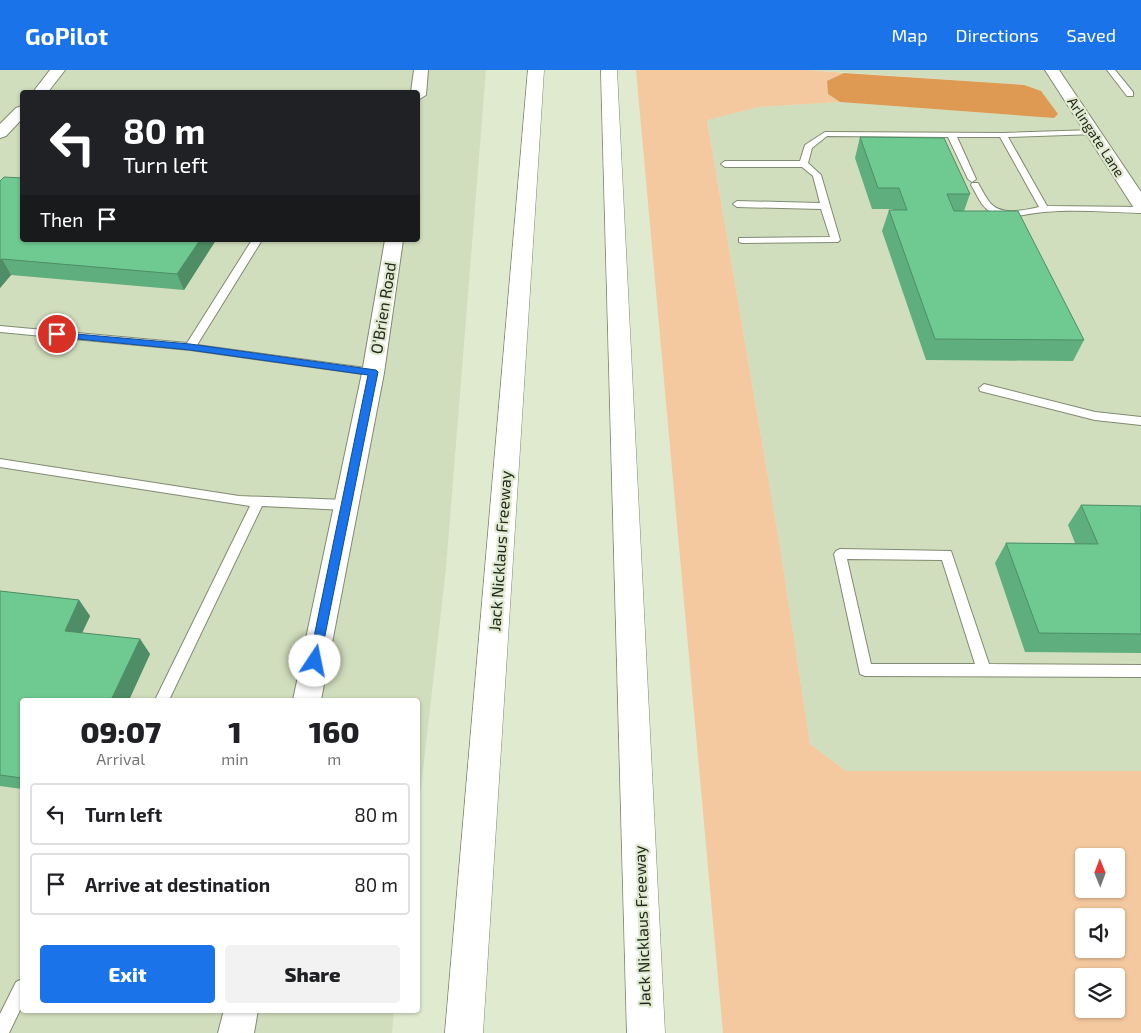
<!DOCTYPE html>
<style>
:root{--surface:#fff;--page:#f2f2f2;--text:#202124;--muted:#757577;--line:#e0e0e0;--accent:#1a73e8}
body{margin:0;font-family:"Exo 2",sans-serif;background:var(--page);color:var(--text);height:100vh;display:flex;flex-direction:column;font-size:19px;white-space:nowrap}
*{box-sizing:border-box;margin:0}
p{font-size:16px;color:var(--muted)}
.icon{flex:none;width:28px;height:28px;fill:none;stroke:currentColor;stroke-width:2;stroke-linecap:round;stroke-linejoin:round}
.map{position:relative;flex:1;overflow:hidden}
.side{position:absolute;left:20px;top:628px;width:400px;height:315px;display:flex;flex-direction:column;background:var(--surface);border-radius:5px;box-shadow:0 1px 4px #0004}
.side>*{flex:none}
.top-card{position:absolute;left:20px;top:20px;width:400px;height:152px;border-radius:5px;box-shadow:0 1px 4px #0004;background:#202124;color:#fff;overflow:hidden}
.needle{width:32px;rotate:359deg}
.buttons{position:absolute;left:1075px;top:778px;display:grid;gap:10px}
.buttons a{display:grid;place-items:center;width:50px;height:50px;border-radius:5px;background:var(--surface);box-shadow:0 1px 4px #0004;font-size:25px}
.pin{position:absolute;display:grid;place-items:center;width:42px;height:42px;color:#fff;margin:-21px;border:2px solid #fff;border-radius:50%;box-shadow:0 1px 5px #0007}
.me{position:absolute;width:55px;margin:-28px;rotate:11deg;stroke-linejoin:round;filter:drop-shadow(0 0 4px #0008)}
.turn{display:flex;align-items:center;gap:18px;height:105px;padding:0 20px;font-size:22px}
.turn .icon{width:65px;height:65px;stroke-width:2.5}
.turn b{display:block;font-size:35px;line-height:42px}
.then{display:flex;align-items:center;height:48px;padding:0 20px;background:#0003;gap:10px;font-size:19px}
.eta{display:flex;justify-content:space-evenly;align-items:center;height:85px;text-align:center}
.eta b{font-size:30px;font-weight:800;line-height:35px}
.action{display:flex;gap:10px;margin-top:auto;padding:10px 20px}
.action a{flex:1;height:58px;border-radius:5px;background:var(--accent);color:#fff;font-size:20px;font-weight:800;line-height:58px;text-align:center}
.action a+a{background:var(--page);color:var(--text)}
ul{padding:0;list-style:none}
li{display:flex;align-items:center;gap:15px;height:62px;margin:0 10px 8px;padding:0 10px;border:2px solid var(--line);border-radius:5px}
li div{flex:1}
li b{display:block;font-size:19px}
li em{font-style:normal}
header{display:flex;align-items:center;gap:30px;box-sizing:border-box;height:70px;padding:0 25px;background:var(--accent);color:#fff}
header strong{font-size:24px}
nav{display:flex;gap:28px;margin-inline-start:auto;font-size:18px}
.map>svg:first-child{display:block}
.built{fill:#d1debd;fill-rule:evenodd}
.green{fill:#f4c99f;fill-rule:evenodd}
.forest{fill:#de9952}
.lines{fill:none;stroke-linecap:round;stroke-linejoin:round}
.service-casing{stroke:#818a72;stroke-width:2}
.minor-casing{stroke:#818a72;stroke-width:2}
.motorway-casing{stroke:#818a72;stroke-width:1}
.service{fill:#fff;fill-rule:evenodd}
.minor{fill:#fff;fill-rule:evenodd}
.motorway{fill:#fff;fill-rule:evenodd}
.wall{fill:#5fae7d}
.shaded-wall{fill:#4e8d66}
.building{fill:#6fca91;stroke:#4e8d66}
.route{fill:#1a73e8;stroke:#114b97}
.labels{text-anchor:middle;stroke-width:4.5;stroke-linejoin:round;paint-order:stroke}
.far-street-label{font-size:14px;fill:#24281e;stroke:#dfeacf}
.street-label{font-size:16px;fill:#24281e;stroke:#dfeacf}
</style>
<header>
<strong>GoPilot</strong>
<nav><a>Map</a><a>Directions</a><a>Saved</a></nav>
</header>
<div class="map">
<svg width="1141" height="963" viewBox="0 0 1141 963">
<rect width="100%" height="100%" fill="#dfeacf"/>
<path class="built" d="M0,0H486L446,498L418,744V630H22V940H394L392,963H0ZM22,22H418V170H22Z
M809,0H1141V701H846L810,674L780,477L707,49L758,37L840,32L1054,48L1024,15Z"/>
<path class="green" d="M636,0H809L844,3L827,12L828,24L840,32L758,37L707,50L780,477L810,674L846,701H1141V963H723ZM1084,786H1116V819H1084ZM1084,846H1116V879H1084ZM1084,906H1116V939H1084Z"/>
<path class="forest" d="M844,3L1024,15L1041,21L1058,44L1054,48L840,32L828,24L827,11Z"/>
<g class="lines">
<g class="service-casing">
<path id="service" d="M1107,0H1115L1133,22V26H1127Z
M1093,60L1097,62L1096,64L1008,67L1047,136L1141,137V143C1109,142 1076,139 1044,142C1027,143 1009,151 991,142C981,137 977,124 971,115L972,113H978C982,120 986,128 991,134C1003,146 1025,140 1039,137L1000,67H957L976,109L972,112L968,109L948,67L827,66L812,78L808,93L821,105L840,170L838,172L742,173L739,172V168L830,167L821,139L737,137L733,134L737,131L820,133L813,106L802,97H725L721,94L725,91H800L805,75L825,62L1003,63Z
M252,170H262L197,275L373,299L377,300V306L190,280L0,262V256L187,273Z
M984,314L1095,342L1141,347V355L1095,350L980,321L979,318Z
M0,389L239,426L346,430L352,435L346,440L262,436L169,630H155L250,436L0,397Z
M840,479L951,481L989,594L1141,595V607L865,606L860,604L834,484L836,481ZM847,489L942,490L975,594H871Z
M22,909V936L9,963H0V944L16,912Z"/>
</g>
<g class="minor-casing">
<path id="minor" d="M50,0H65L48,22H33Z
M414,0H428L426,25L418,30V22H411Z
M1045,0H1059L1141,122V140L1135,139L1132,135Z
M22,36V49L6,66L0,68V54L16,38Z
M385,170H403L384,303L321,630H293L362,303Z
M224,940H258L254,963H218Z"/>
</g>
<g class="motorway-casing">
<path id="motorway" d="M528,0H544L483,963H445Z
M601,0H617L665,963H627Z"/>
</g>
<use href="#service" class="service"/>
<use href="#minor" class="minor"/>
<use href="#motorway" class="motorway"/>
</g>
<path class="wall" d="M860,67L970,124L964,141L1084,270L1073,291L926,290L882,161L889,140H893L892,139H872L855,88Z
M0,111L22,170H216L184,220L11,205L0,218Z
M1081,435L1141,436V583L1025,582L995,493L1006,473H1075L1068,455Z
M0,521L79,530L90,546L82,563L140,569L150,584L129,630H22V719L0,716Z"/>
<path class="shaded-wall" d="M200,170H216L184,220L177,204Z
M2,189L11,205L0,218V190Z
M79,530L90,546L76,576L65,561Z
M140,569L150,584L129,630H111Z"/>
<path class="building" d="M860,67L944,68L970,124H947L954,141H1018L1084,270L935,269L889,140H907L899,118H878Z
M4,107L22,108V170H200L177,204L2,189L0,190V111Z
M1081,435L1141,436V564L1039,563L1006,473L1098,474Z
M0,521L79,530L65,561L140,569L111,630H22V708L0,705Z"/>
<path class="route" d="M54,262L190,274L376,300L378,302L319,595L315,596L309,591L368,305L190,280L57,267L52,264Z"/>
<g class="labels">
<g class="far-street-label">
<text transform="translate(1096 67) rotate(57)" y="5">Arlingate Lane</text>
</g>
<g class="street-label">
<text transform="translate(383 238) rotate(-81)" y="6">O'Brien Road</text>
<text transform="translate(500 481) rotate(-86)" y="6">Jack Nicklaus Freeway</text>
<text transform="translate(642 856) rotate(-92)" y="6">Jack Nicklaus Freeway</text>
</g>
</g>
</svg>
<div class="buttons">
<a><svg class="needle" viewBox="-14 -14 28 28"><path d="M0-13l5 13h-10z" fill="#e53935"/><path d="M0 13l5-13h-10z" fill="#757577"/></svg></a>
<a><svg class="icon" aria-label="sound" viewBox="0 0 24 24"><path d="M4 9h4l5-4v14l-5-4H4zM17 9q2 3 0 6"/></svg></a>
<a><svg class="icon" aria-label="layers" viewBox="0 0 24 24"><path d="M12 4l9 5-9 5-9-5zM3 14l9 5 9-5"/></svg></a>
</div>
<div class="pin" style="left:57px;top:264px;background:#d93025"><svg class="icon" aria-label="arrive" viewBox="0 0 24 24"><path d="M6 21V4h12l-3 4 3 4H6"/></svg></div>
<svg class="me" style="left:315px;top:591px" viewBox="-20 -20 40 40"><circle r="19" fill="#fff"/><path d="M0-13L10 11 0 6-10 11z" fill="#1a73e8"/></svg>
<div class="top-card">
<div class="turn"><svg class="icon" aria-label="left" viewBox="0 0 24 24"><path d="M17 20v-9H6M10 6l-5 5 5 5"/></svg><div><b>80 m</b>Turn left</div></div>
<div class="then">Then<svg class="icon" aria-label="arrive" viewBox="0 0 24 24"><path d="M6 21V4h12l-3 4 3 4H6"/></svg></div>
</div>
<section class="side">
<div class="eta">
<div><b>09:07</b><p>Arrival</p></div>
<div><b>1</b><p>min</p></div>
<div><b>160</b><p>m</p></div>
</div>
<ul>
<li><svg class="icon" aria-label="left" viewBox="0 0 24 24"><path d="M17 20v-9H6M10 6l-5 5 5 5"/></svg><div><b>Turn left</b></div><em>80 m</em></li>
<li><svg class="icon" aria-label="arrive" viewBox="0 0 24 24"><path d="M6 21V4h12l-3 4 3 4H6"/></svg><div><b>Arrive at destination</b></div><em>80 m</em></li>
</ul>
<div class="action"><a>Exit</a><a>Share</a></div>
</section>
</div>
